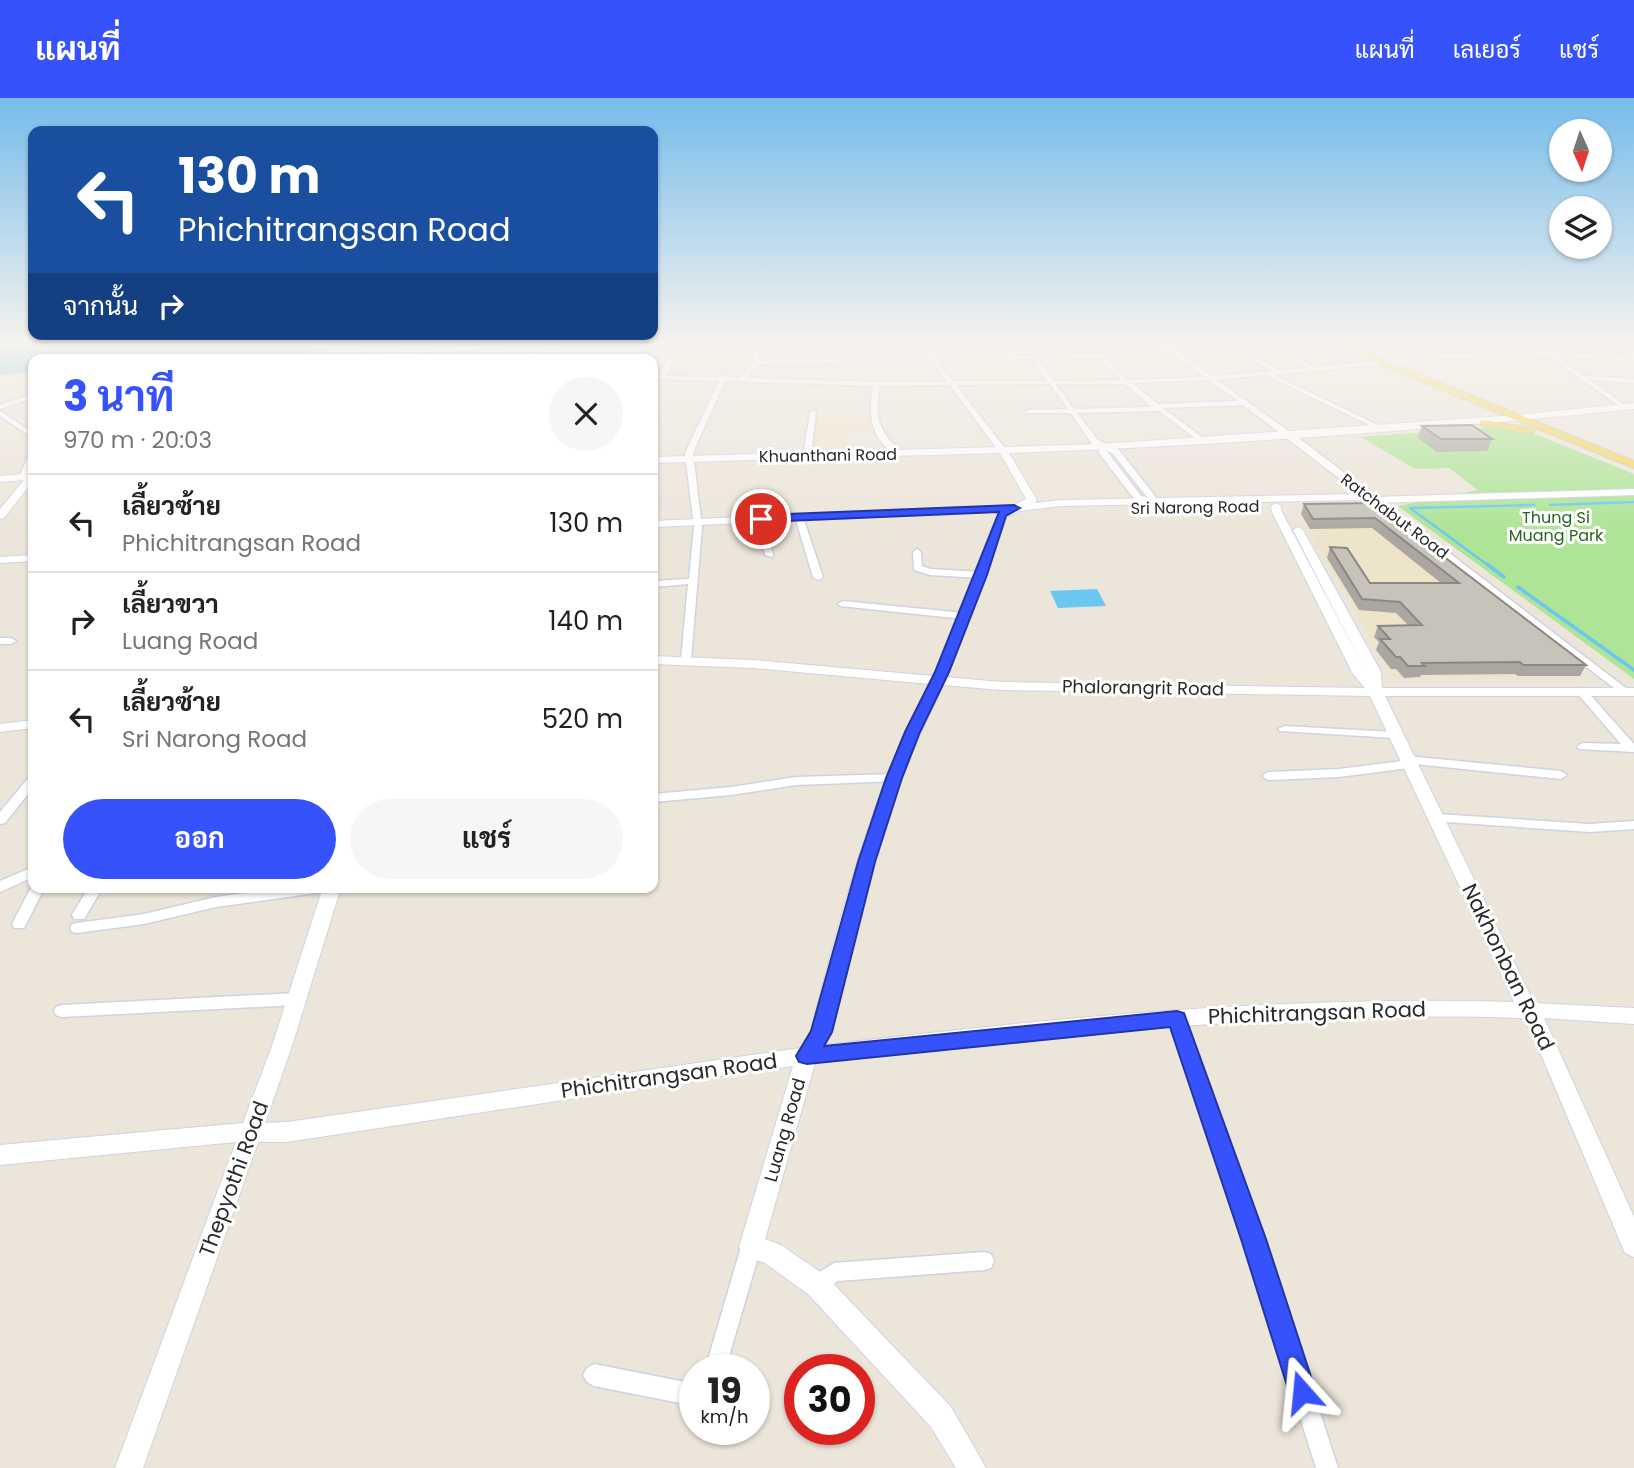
<!DOCTYPE html>
<html lang="th">
<meta charset="utf-8">
<style>
:root{--surface:#fff;--page:#f6f6f6;--text:#222;--muted:#767676;--line:#e0e0e0;--accent:#3652fd}
body{margin:0;font-family:Poppins,Sarabun,sans-serif;background:var(--page);color:var(--text);height:100vh;display:flex;flex-direction:column;font-size:26px;white-space:nowrap}
*{box-sizing:border-box;margin:0}
p{font-size:23px;color:var(--muted)}
.icon{flex:none;width:38px;height:38px;fill:none;stroke:currentColor;stroke-width:2;stroke-linecap:round;stroke-linejoin:round}
.map{position:relative;flex:1;overflow:hidden}
.drawer{position:absolute;left:28px;top:256px;width:630px;height:539px;display:flex;flex-direction:column;background:var(--surface);border-radius:14px;box-shadow:0 2px 5px #0004}
.drawer>*{flex:none}
.banner{position:absolute;left:28px;top:28px;width:630px;height:214px;border-radius:14px;box-shadow:0 2px 5px #0004;background:#1a4fa0;color:#fff;overflow:hidden}
.needle{width:46px;rotate:177deg}
.tools{position:absolute;left:1549px;top:21px;display:grid;gap:14px}
.tools a{display:grid;place-items:center;width:63px;height:63px;border-radius:50%;background:var(--surface);box-shadow:0 2px 5px #0004;font-size:35px}
.speed{position:absolute;left:679px;top:1256px;display:flex;gap:14px;font-size:35px;font-weight:700;text-align:center}
.speed>*{display:grid;place-content:center;width:91px;height:91px;border-radius:50%;background:var(--surface);box-shadow:0 2px 5px #0004;line-height:1}
.speed small{font-size:18px;font-weight:400}
.speed .limit{border:10px solid #d22;background:#fff;color:#111}
.pin{position:absolute;display:grid;place-items:center;width:60px;height:60px;color:#fff;margin:-30px;border:4px solid #fff;border-radius:50%;box-shadow:0 2px 7px #0007}
.me{position:absolute;width:77px;margin:-38px;rotate:342deg;stroke-linejoin:round;filter:drop-shadow(0 0 5px #0008)}
.turn{display:flex;align-items:center;gap:24px;height:147px;padding:0 35px;font-size:32px}
.turn .icon{width:91px;height:91px;stroke-width:2.5}
.turn b{display:block;font-size:49px;line-height:60px}
.then{display:flex;align-items:center;height:66px;padding:0 35px;background:#0003;gap:14px;font-size:26px}
.round{display:grid;place-items:center;flex:none;width:74px;height:74px;border-radius:37px;background:var(--page)}
.head{display:flex;align-items:center;justify-content:space-between;height:119px;padding:0 35px}
h1{font-size:42px;font-weight:700;line-height:52px;color:var(--accent)}
.button{display:flex;gap:14px;margin-top:auto;padding:14px 35px}
.button a{flex:1;height:80px;border-radius:42px;background:var(--accent);color:#fff;font-size:28px;font-weight:700;line-height:80px;text-align:center}
.button a+a{background:var(--page);color:var(--text)}
ul{padding:0;list-style:none}
li{display:flex;align-items:center;gap:21px;height:98px;padding:0 35px;border-top:2px solid var(--line)}
li div{flex:1}
li b{display:block;font-size:26px}
li em{font-style:normal}
header{display:flex;align-items:center;gap:42px;box-sizing:border-box;height:98px;padding:0 35px;background:var(--accent);color:#fff}
header strong{font-size:33px}
nav{display:flex;gap:38px;margin-inline-start:auto;font-size:24px}
.map>svg:first-child{display:block}
.education{fill:#eee4c9}
.green{fill:#ade495}
.water{fill:#6bc7f0}
.lines{fill:none;stroke-linecap:round;stroke-linejoin:round}
.stream-far1{stroke:#6bc7f0;stroke-width:2.5}
.stream{stroke:#6bc7f0;stroke-width:3.5}
.street-casing{stroke:#d0d2e2;stroke-width:3}
.secondary-casing{stroke:#d0d2e2;stroke-width:2}
.primary-casing{stroke:#c7c7c7;stroke-width:2}
.street{fill:#fff;fill-rule:evenodd}
.secondary{fill:#fff;fill-rule:evenodd}
.primary{fill:#f3d658;fill-rule:evenodd}
.wall{fill:#aba7a0}
.building{fill:#c7c2ba;stroke:#8b8882;stroke-width:2}
.route{fill:#3652fd;stroke:#2335a4;stroke-width:2}
.labels{text-anchor:middle;stroke-width:6;stroke-linejoin:round;paint-order:stroke}
.far-street-label{font-size:16px;fill:#292929;stroke:#fff}
.far-park-label{font-size:16px;fill:#256718;stroke:#fff}
.street-label{font-size:18px;fill:#292929;stroke:#fff}
.near-street-label{font-size:21px;fill:#292929;stroke:#fff}
</style>
<header>
<strong>แผนที่</strong>
<nav><a>แผนที่</a><a>เลเยอร์</a><a>แชร์</a></nav>
</header>
<div class="map">
<svg width="1634" height="1370" viewBox="0 0 1634 1370">
<rect width="100%" height="100%" fill="#ece5da"/>
<path class="education" d="M814,318L870,320L871,331L845,332L850,354H810Z
M1373,413L1583,579H1392L1301,417Z"/>
<path class="green" d="M1490,329L1535,336L1634,376V581L1398,408L1478,392L1449,370L1415,371L1361,339Z"/>
<path class="water" d="M0,245H460L197,261H33V274L0,277Z
M1097,491L1106,508L1058,510L1050,493Z"/>
<g class="lines">
<path class="stream-far1" d="M1550,407L1634,404
M1489,468L1410,410L1534,407"/>
<path class="stream" d="M1487,466L1504,479
M1518,489L1634,572"/>
<g class="street-casing">
<path id="street" d="M520,245H555L531,248L540,261H534L525,248L324,261H288Z
M683,245H689L675,260L666,278L721,279L724,277L727,279L740,280L754,264L752,254L758,245H764L758,254L760,262L929,259L918,245H924L935,259L1008,258L999,245H1005L1014,258L1102,256L1165,250L1159,245H1166L1172,249L1235,245L1227,247L1281,272L1308,270L1262,245H1270L1315,269L1449,256L1542,254L1529,245H1536L1549,254L1634,259V263L1555,258L1584,278L1634,281V285L1590,282L1626,308V310L1624,311L1547,258L1449,260L1274,277L1380,328L1381,329L1378,331L1266,277L1217,282L1304,344L1631,594L1630,596H1622L1243,307L1163,310L1203,340V344H1200L1159,313L1077,315L1098,342L1119,352L1155,398L1156,400L1152,404L1155,409L1151,411L1144,405L1135,402L1099,355V349L1092,346L1071,315H1025L1024,314L1027,312L1068,311L1050,286L956,287L1007,353L1003,355H1000L950,287L880,288C874,323 879,331 902,356L898,358C870,342 868,317 873,288L725,283L693,355L702,429L691,562L686,565L682,564L681,562L688,486L653,489V483L689,481L694,429L685,355L719,283L653,281V277H660L670,258ZM1220,248L1273,273L1212,278L1176,252ZM1169,253L1204,279L1127,282L1106,259ZM1100,260L1121,282L1054,283L1038,261ZM1032,261L1047,283H953L937,263ZM931,263L947,284H882L746,280L759,266ZM1209,282L1238,303L1158,306L1132,285ZM1056,286H1125L1152,309L1074,311ZM1106,352L1113,356L1147,399L1141,398Z
M1605,245H1613L1634,255V259Z
M33,296V300L0,311V307Z
M813,312L816,314L811,358L807,360L803,358L810,314Z
M0,313L33,335V340L0,318Z
M30,354H33V364L26,381H20L19,379Z
M796,417L803,419L823,479L821,481L818,482L813,479L795,419Z
M757,419L764,421L773,457L772,459L765,457L756,421Z
M917,451L921,454L922,468L931,471L981,474L986,477L981,480L930,477L914,472L913,454Z
M843,503L964,515L969,518L964,521L840,508L838,506Z
M0,540H11L16,543L11,546H0Z
M1581,590L1585,591L1634,646V654L1579,651L1577,649L1579,647L1583,645L1621,646L1577,595L1576,593L1577,591Z
M1284,628L1395,634L1401,637L1395,640L1280,633L1278,631Z
M1407,658L1561,673L1567,677L1561,681L1415,666L1409,670L1339,679L1268,682L1262,678L1268,674L1339,671L1402,663L1403,659Z
M894,676L898,677L900,680L898,683L796,687L731,697L653,704V696L731,689L796,679Z
M33,678V690L5,725L0,726V714L29,679Z
M1437,716L1590,726L1634,723V731L1590,734L1432,723L1431,720Z
M33,769V779L0,794V783Z
M33,786V789H45L24,830H14L12,826Z
M89,789H103L84,821H74L72,817Z
M287,789H330L323,794L216,809L144,826L77,835L72,834L70,830L72,826L77,825L144,816L216,799Z
M297,895L302,897L305,901L302,905L297,907L62,919L56,917L54,913L56,909L62,907Z
M1177,915L1183,917L1185,921L1264,1141L1338,1370H1316L1244,1141L1169,921L1171,917Z
M751,1140L758,1143L761,1149L725,1272H705L741,1149L744,1143Z
M984,1154L991,1156L994,1163L991,1170L984,1172L838,1183L817,1197L810,1194L807,1187L810,1180L834,1165Z
M594,1266L695,1286V1308L594,1288L587,1284L583,1277L587,1270Z"/>
</g>
<g class="secondary-casing">
<path id="secondary" d="M1634,305V311C1427,332 1217,348 1009,355L1037,402L1035,405L1061,402L1357,396L1374,399L1634,391V397L1374,405L1357,402L1061,408L1019,413L1007,419L946,579L1001,584L1365,590L1353,576L1272,414L1271,408L1276,405L1281,408L1282,414L1367,576L1293,432L1298,429L1303,432L1381,574L1382,590H1634V598H1385L1534,905L1634,910V926L1544,920L1634,1119V1159L1625,1155L1532,935L1523,920C1287,912 1050,937 815,965L765,1141L781,1147L826,1178L951,1309L986,1370H956L931,1329L808,1196L765,1165L742,1157L739,1149L793,968L741,975L287,1044H258L143,1370H115L236,1044L0,1067V1047L243,1025L272,948L323,789H341L292,948L265,1025L287,1024L801,950L811,933C833,847 855,761 887,678C899,646 915,616 930,586L753,570L653,566V558L753,562L933,578L997,417L1000,414L653,429V423L1014,407L1026,401L1000,355L653,365V359L1102,346L1516,317ZM943,587L1001,592L1370,598L1514,904C1284,897 1052,920 824,947L831,934C852,847 872,759 904,675C915,645 930,616 943,587Z
M33,375V383L4,420L0,421V411L24,382L0,384V378Z
M33,457V463L0,465V459Z
M33,622V630L0,634V626Z"/>
</g>
<g class="primary-casing">
<path id="primary" d="M1341,245H1352L1391,265L1634,363V370L1385,269Z
M1483,322L1530,330L1535,333L1530,336L1480,327V323Z"/>
</g>
<use href="#street" class="street"/>
<use href="#secondary" class="secondary"/>
<use href="#primary" class="primary"/>
</g>
<path class="wall" d="M1422,328L1492,341L1487,353L1437,354L1418,340Z
M1379,405L1413,435L1586,567L1580,578H1518L1515,576L1421,577L1420,579L1404,580L1396,571H1391L1376,552L1379,544L1374,539L1378,528L1408,527L1396,515L1359,512L1327,460L1330,449L1370,485H1441L1372,430L1310,431L1301,416L1304,406Z"/>
<path class="building" d="M1472,327L1492,341H1441L1422,328Z
M1379,405L1413,435L1586,567H1523L1520,564L1422,565L1425,568H1408L1400,559H1396L1380,541H1390L1378,528L1422,527L1400,504L1362,501L1330,449L1347,450L1370,485H1459L1375,420L1313,421L1304,406Z"/>
<linearGradient id="sky" x2="0" y2="1"><stop stop-color="#76bceb"/><stop offset="0.56" stop-color="#f6f3ee"/><stop offset="1" stop-color="#f6f3ee" stop-opacity="0"/></linearGradient>
<rect width="1634" height="437" fill="url(#sky)"/>
<path class="route" d="M1014,407L1020,410L1006,418L987,477L949,574L920,634L902,680L875,764L832,934L824,948L1177,913L1184,915L1266,1141L1316,1294L1312,1303L1302,1307L1293,1303L1289,1294L1241,1141L1170,929L807,966L799,964L796,958L811,933L858,764L886,680L905,634L935,574L999,414L761,424L755,421L761,417Z"/>
<g class="labels">
<g class="far-street-label">
<text transform="translate(828 357) rotate(-1)" y="6">Khuanthani Road</text>
<text transform="translate(1195 409) rotate(-1)" y="6">Sri Narong Road</text>
<text transform="translate(1395 418) rotate(37)" y="6">Ratchabut Road</text>
</g>
<g class="far-park-label">
<text x="1556" y="425">Thung Si<tspan x="1556" dy="18">Muang Park</tspan></text>
</g>
<g class="street-label">
<text transform="translate(1143 590) rotate(1)" y="6">Phalorangrit Road</text>
<text transform="translate(785 1032) rotate(-74)" y="6">Luang Road</text>
</g>
<g class="near-street-label">
<text transform="translate(1508 869) rotate(64)" y="7">Nakhonban Road</text>
<text transform="translate(1317 915) rotate(-2)" y="7">Phichitrangsan Road</text>
<text transform="translate(669 978) rotate(-8)" y="7">Phichitrangsan Road</text>
<text transform="translate(234 1081) rotate(-70)" y="7">Thepyothi Road</text>
</g>
</g>
</svg>
<div class="tools">
<a><svg class="needle" viewBox="-14 -14 28 28"><path d="M0-13l5 13h-10z" fill="#e53935"/><path d="M0 13l5-13h-10z" fill="#767676"/></svg></a>
<a><svg class="icon" aria-label="layers" viewBox="0 0 24 24"><path d="M12 4l9 5-9 5-9-5zM3 14l9 5 9-5"/></svg></a>
</div>
<div class="speed"><div>19<small>km/h</small></div><div class="limit">30</div></div>
<div class="pin" style="left:761px;top:421px;background:#d93025"><svg class="icon" aria-label="arrive" viewBox="0 0 24 24"><path d="M6 21V4h12l-3 4 3 4H6"/></svg></div>
<svg class="me" style="left:1302px;top:1294px" viewBox="-20 -20 40 40"><path d="M0-17L14 15 0 8-14 15z" fill="#3652fd" stroke="#fff" stroke-width="4"/></svg>
<div class="banner">
<div class="turn"><svg class="icon" aria-label="left" viewBox="0 0 24 24"><path d="M17 20v-9H6M10 6l-5 5 5 5"/></svg><div><b>130 m</b>Phichitrangsan Road</div></div>
<div class="then">จากนั้น<svg class="icon" aria-label="right" viewBox="0 0 24 24"><path d="M7 20v-9h11M14 6l5 5-5 5"/></svg></div>
</div>
<section class="drawer">
<div class="head"><div><h1>3 นาที</h1><p>970 m · 20:03</p></div><a class="round"><svg class="icon" aria-label="close" viewBox="0 0 24 24"><path d="M6 6l12 12M18 6L6 18"/></svg></a></div>
<ul>
<li><svg class="icon" aria-label="left" viewBox="0 0 24 24"><path d="M17 20v-9H6M10 6l-5 5 5 5"/></svg><div><b>เลี้ยวซ้าย</b><p>Phichitrangsan Road</p></div><em>130 m</em></li>
<li><svg class="icon" aria-label="right" viewBox="0 0 24 24"><path d="M7 20v-9h11M14 6l5 5-5 5"/></svg><div><b>เลี้ยวขวา</b><p>Luang Road</p></div><em>140 m</em></li>
<li><svg class="icon" aria-label="left" viewBox="0 0 24 24"><path d="M17 20v-9H6M10 6l-5 5 5 5"/></svg><div><b>เลี้ยวซ้าย</b><p>Sri Narong Road</p></div><em>520 m</em></li>
</ul>
<div class="button"><a>ออก</a><a>แชร์</a></div>
</section>
</div>
